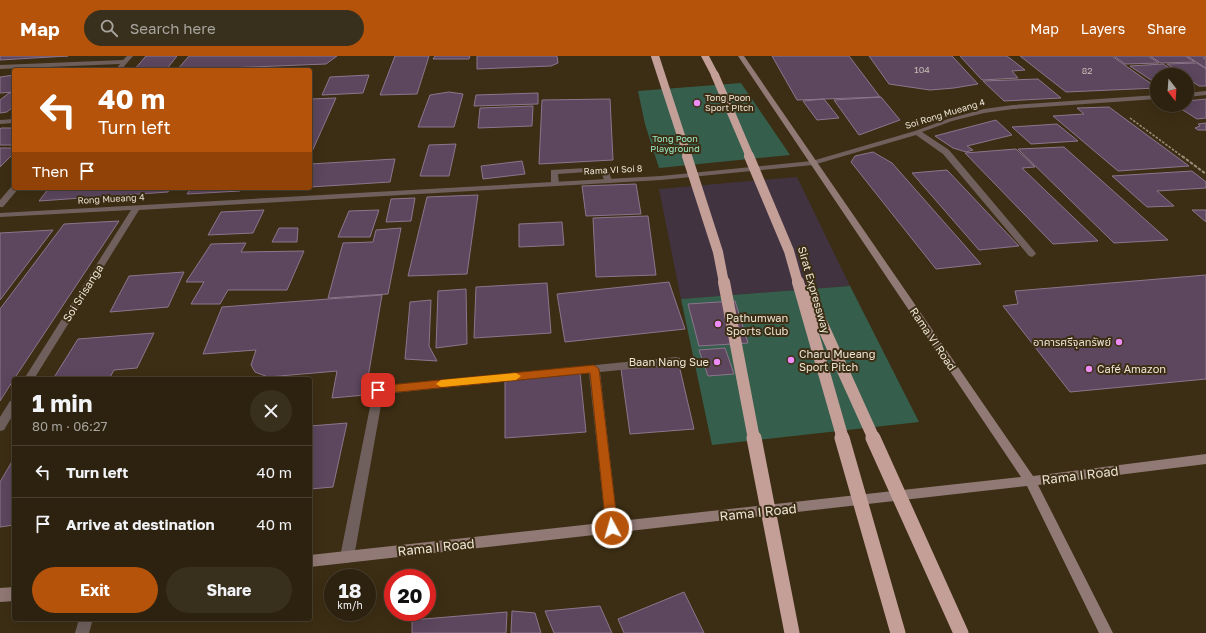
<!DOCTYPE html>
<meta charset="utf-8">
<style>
:root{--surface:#2d220f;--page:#392f1d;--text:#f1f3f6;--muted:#a7a49e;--line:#483f2f;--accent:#b45309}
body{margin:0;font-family:"Golos Text","Noto Sans Thai",sans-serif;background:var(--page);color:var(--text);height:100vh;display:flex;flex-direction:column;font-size:15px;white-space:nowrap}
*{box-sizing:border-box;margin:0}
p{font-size:13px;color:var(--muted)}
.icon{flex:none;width:22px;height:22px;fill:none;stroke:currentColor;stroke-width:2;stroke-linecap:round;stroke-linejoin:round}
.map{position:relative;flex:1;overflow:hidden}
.side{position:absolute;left:12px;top:321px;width:300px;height:244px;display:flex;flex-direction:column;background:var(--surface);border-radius:4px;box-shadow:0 4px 16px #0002,0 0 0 1px var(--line)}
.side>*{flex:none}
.banner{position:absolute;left:12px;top:12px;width:300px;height:122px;border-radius:4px;box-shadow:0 4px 16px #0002,0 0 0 1px var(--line);background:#b45309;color:#fff;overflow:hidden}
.needle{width:26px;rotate:163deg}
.buttons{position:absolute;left:1150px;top:12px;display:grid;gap:8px}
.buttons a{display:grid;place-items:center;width:44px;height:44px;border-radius:50%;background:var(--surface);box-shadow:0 4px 16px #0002,0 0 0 1px var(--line);font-size:20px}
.speed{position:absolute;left:324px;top:513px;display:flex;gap:8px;font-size:20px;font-weight:700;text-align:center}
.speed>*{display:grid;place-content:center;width:52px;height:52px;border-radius:50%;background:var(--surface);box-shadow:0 4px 16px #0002,0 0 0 1px var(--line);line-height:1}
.speed small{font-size:10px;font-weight:400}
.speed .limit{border:6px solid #d22;background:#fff;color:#111}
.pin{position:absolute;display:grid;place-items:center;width:34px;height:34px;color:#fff;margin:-17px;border-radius:8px;box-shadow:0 2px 6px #0006}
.me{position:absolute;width:44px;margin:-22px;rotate:354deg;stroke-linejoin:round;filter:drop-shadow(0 0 3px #0008)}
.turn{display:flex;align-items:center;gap:14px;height:84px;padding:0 20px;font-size:18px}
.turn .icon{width:52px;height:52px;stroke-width:2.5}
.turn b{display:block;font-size:28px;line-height:34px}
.then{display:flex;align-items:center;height:38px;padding:0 20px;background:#0003;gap:8px;font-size:15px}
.round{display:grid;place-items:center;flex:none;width:42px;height:42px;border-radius:21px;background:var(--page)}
.summary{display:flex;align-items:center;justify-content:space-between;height:68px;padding:0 20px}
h1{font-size:24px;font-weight:700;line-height:30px}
.primary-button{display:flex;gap:8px;margin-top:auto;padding:8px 20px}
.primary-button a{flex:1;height:46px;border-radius:24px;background:var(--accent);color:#fff;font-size:16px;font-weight:700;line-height:46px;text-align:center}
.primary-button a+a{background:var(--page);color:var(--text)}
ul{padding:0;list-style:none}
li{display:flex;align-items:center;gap:12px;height:52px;padding:0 20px;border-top:1px solid var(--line)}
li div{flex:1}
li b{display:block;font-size:15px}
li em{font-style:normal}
header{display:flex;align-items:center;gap:24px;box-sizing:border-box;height:56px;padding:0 20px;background:var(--accent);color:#fff}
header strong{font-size:19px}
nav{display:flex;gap:22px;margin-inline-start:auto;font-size:14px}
.search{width:280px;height:36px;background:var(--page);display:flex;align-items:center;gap:10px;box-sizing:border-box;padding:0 14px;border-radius:22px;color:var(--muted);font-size:15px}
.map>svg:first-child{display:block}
.industrial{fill:#413340}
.green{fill:#355f4c}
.building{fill:#5c475e;stroke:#8c758d}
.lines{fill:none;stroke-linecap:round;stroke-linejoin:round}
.path-far1{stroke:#9a8f7a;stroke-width:1.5;stroke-dasharray:2.5 1.5;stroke-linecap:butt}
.path{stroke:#9a8f7a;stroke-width:2;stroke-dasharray:3.5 1.5;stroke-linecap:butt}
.lane{fill:#6f605d;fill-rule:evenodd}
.street{fill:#6f605d;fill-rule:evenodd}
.secondary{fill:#917975;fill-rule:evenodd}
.highway{fill:#c49f98;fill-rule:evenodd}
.highway-bridge-far3{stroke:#c49f98;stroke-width:8}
.highway-bridge-far2{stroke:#c49f98;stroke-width:10}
.highway-bridge-far1{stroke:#c49f98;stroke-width:12}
.highway-bridge{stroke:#c49f98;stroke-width:15}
.route{fill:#b45309;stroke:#753606}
.slow{fill:#f59e0b}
.poi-dot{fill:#ed8cf9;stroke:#3c2e14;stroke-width:1.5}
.labels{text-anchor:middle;stroke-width:4;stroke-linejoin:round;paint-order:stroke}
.number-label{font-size:9px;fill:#c8bdb6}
.far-poi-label{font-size:9px;fill:#ece4d4;stroke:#3c2e14;text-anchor:start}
.far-street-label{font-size:9px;fill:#ece4d4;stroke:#3c2e14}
.far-park-label{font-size:9px;fill:#9aeac5;stroke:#3c2e14}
.street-label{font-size:11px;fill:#ece4d4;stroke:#3c2e14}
.poi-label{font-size:11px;fill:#ece4d4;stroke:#3c2e14;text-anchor:start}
.near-street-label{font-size:13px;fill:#ece4d4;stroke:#3c2e14}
</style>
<header>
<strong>Map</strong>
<div class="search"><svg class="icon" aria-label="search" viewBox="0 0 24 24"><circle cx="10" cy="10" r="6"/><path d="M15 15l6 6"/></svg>Search here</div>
<nav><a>Map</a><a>Layers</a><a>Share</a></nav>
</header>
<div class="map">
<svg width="1206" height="577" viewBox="0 0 1206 577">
<rect width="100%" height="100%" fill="#3c2e14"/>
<path class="industrial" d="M797,121L850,230L681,243L659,133Z"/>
<path class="green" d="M741,27L790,99L659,112L645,68L638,35Z
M850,230L919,366L712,389L681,243Z"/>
<path class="building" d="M0,0H68L0,4Z
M146,0H177L166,14H134Z
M189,0H337L326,8L177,14Z
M395,0H429L417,38L380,39Z
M435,0H470L469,3H433Z
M477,0H557L558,7L551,10L477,13Z
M772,0H849L880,41L797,44Z
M869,0H952L978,28L954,32L930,34L889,28Z
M960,0H1007L1025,14L1012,15L1018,22L982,24Z
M1020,0H1112L1157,32L1066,36Z
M1114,0H1148L1159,7L1125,8Z
M1150,0H1185L1195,6L1161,7Z
M1187,0H1206V2H1203L1206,4V12Z
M1197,7L1206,13V30H1199L1187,22V19H1183L1167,8Z
M1163,8L1180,19H1157V28L1130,10Z
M14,19V36L0,37V21Z
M369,19L363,37L322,39L330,21Z
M1038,23L1061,42L1004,45L983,25Z
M14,36V50L7,56L0,57V44L9,37Z
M449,36L463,38L454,71H418L430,39Z
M538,37V48L474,50L476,39Z
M881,41L900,64L859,79L834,44Z
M336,42L310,100V43Z
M610,43L613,104L539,108L542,44Z
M824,43L839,62L817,64L803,45Z
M1206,43V62L1197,63L1175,49H1187V45Z
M533,50L532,70L478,72L480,52Z
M1109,51L1189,110L1118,115L1053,60L1084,58L1077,52Z
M996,64L1012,79L967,90L973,94L966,96L953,92L935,80Z
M1206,67V74H1198L1195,72L1200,70L1198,68Z
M1057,68L1078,85L1031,88L1012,71Z
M1,72H14V89H0V74Z
M456,88L449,120H420L429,89Z
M1064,91L1168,184L1114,187L1018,93Z
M0,92H14V97L0,111Z
M1016,93L1035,111L1022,112L1098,185L1053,188L965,97Z
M873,96L892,107L981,208L936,213L851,106L855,100Z
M395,103L390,126L310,131V108Z
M522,105L525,118L483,123L481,110Z
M947,114L1019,190L979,194L912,117Z
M1192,115L1206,126V132L1157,135L1174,150L1147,151L1112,120Z
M636,128L641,158L586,160L582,130Z
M49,132H170L168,136L39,145Z
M191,132H241L240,135L187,138Z
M478,139L467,218L408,220L427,141Z
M415,142L411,165L386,166L391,143Z
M264,154L253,177L208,179L221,156Z
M379,154L370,181H338L349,155Z
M1192,154H1206V166Z
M648,160L656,219L596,221L593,162Z
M119,165L14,323L0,345V253L64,168Z
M562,166L564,189L519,191V168Z
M279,172H298L297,186H272Z
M401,172L388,238L328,242L343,187L373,186L376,174Z
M53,174L0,244V177Z
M246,187L241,196L304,195L287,234H228L220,248H191L204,226H186L211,188Z
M184,216L168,251L110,256L129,220Z
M1206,219V323L1070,336L1003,250L1018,248L1015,235Z
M669,226L685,273L565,286L557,238Z
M547,227L551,277L474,282L476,231Z
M466,233L467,288L436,292L438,235Z
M382,239L365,339L332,342L337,315L268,321L255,316L251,309L256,294L203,298L222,251Z
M431,244L429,290L437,305L405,303L410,246Z
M735,245L748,287L699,290L688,248Z
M154,277L137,312L114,314L109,323H53L78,283Z
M725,292L734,318L708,320L699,294Z
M679,309L694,373L630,378L621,313Z
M580,317L586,376L505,382V322Z
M347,367L333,431L310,433V370Z
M14,402V469L0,471V426Z
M684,536L704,577H624L618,563Z
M600,550L612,577H554L545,555Z
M512,555L535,557L541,577H511Z
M507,556L506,577H412V564Z"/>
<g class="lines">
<path class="path-far1" d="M1130,62L1183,101"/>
<path class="path" d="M1182,100L1206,118"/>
<path class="lane" d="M604,111L608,113L612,125L611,127H605L601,115L558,118L559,128L555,130L551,128V114Z
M676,301L680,302L681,305L680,308L600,316L618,472L616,476L612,478L608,476L606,472L589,317L383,338L354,501L352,505L347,507L342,505L340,501L374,331Z"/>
<path class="street" d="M127,0H133L121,14H115L120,8L0,13V9L123,4Z
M1206,35V39L1187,41V37Z
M1157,39V43L1013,53L984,57L952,65L922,76L949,94L1035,196L1036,198L1032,201L1029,200L943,98L916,79L813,109L661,124L139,154L34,323H24L131,154L0,161V157L661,120L812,105L915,75L948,63L984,53L1013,49Z
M14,63V67L0,68V64Z
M12,130L19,132L3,151H0V144Z
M14,344V357L4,374L0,375V361L10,345Z
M79,563H93L89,577H75Z"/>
<path class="secondary" d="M738,0H744L1033,420L1206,398V408L1038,429L1113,577H1099L1027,430L310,511V499L1021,421Z
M14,531V545L0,546V532Z"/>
<path class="highway" d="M701,0H709L719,19L718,21H712Z"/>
<path class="highway-bridge-far3" d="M655,0L688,101
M715,19L750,101"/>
<path class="highway-bridge-far2" d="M687,100L718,196L724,227
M749,100L789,195L798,227"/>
<path class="highway-bridge-far1" d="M724,226L754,383
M798,226L843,383
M807,235L874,383"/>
<path class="highway-bridge" d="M754,382L792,577
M842,382L898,577
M873,382L961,577"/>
</g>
<path class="route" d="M594,309L599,313L618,472L616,475L612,477L608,475L606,472L590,317L378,338L374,336L373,334L374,331L378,330Z"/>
<path class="slow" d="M516,317L521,320L516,324L441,331L436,328L441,324Z"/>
<g class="poi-dot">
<circle cx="697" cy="47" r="4"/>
<circle cx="718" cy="268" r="4"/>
<circle cx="1119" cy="286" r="4"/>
<circle cx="791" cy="304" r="4"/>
<circle cx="717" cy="306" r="4"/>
<circle cx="1089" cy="313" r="4"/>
</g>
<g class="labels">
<g class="number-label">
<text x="922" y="17">104</text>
<text x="1087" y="18">82</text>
</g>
<g class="far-poi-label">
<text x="705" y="45">Tong Poon<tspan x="705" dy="10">Sport Pitch</tspan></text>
</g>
<g class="far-street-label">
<text transform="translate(945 58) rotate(-17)" y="3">Soi Rong Mueang 4</text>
<text transform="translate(613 114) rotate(-3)" y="3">Rama VI Soi 8</text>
<text transform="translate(111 143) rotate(-3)" y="3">Rong Mueang 4</text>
</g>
<g class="far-park-label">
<text x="675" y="86">Tong Poon<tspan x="675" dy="10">Playground</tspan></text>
</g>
<g class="street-label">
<text transform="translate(814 234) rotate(74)" y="4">Sirat Expressway</text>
<text transform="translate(83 237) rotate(-58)" y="4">Soi Srisanga</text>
<text transform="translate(933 283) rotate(56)" y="4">Rama VI Road</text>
</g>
<g class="poi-label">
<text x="726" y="266">Pathumwan<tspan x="726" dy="13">Sports Club</tspan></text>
<text x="1111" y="290" text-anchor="end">อาคารศรีจุลทรัพย์</text>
<text x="799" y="302">Charu Mueang<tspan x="799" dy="13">Sport Pitch</tspan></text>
<text x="709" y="310" text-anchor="end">Baan Nang Sue</text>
<text x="1097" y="317">Café Amazon</text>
</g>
<g class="near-street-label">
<text transform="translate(1080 419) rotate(-7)" y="5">Rama I Road</text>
<text transform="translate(758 456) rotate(-6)" y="5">Rama I Road</text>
<text transform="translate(436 491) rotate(-6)" y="5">Rama I Road</text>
</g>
</g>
</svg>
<div class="buttons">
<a><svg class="needle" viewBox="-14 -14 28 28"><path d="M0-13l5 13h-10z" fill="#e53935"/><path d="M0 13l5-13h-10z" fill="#a7a49e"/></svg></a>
</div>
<div class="speed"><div>18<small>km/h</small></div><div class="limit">20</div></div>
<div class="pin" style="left:378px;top:334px;background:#d93025"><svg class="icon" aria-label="arrive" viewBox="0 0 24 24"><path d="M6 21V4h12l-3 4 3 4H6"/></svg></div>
<svg class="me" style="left:612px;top:472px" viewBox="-20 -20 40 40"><circle r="17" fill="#b45309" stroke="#fff" stroke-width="3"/><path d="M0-11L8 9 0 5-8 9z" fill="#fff"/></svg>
<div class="banner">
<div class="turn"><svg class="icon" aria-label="left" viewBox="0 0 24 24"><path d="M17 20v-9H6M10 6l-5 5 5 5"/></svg><div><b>40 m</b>Turn left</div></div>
<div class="then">Then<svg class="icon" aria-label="arrive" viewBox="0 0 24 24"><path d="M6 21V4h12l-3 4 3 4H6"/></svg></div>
</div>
<section class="side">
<div class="summary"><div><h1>1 min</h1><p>80 m · 06:27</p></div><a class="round"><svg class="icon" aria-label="close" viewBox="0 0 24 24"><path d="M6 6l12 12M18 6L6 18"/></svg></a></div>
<ul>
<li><svg class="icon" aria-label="left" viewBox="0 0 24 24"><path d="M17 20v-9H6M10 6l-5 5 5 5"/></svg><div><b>Turn left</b></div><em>40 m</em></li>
<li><svg class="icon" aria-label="arrive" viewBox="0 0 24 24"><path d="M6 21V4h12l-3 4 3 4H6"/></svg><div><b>Arrive at destination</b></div><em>40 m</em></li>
</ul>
<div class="primary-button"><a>Exit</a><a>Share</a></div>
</section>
</div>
